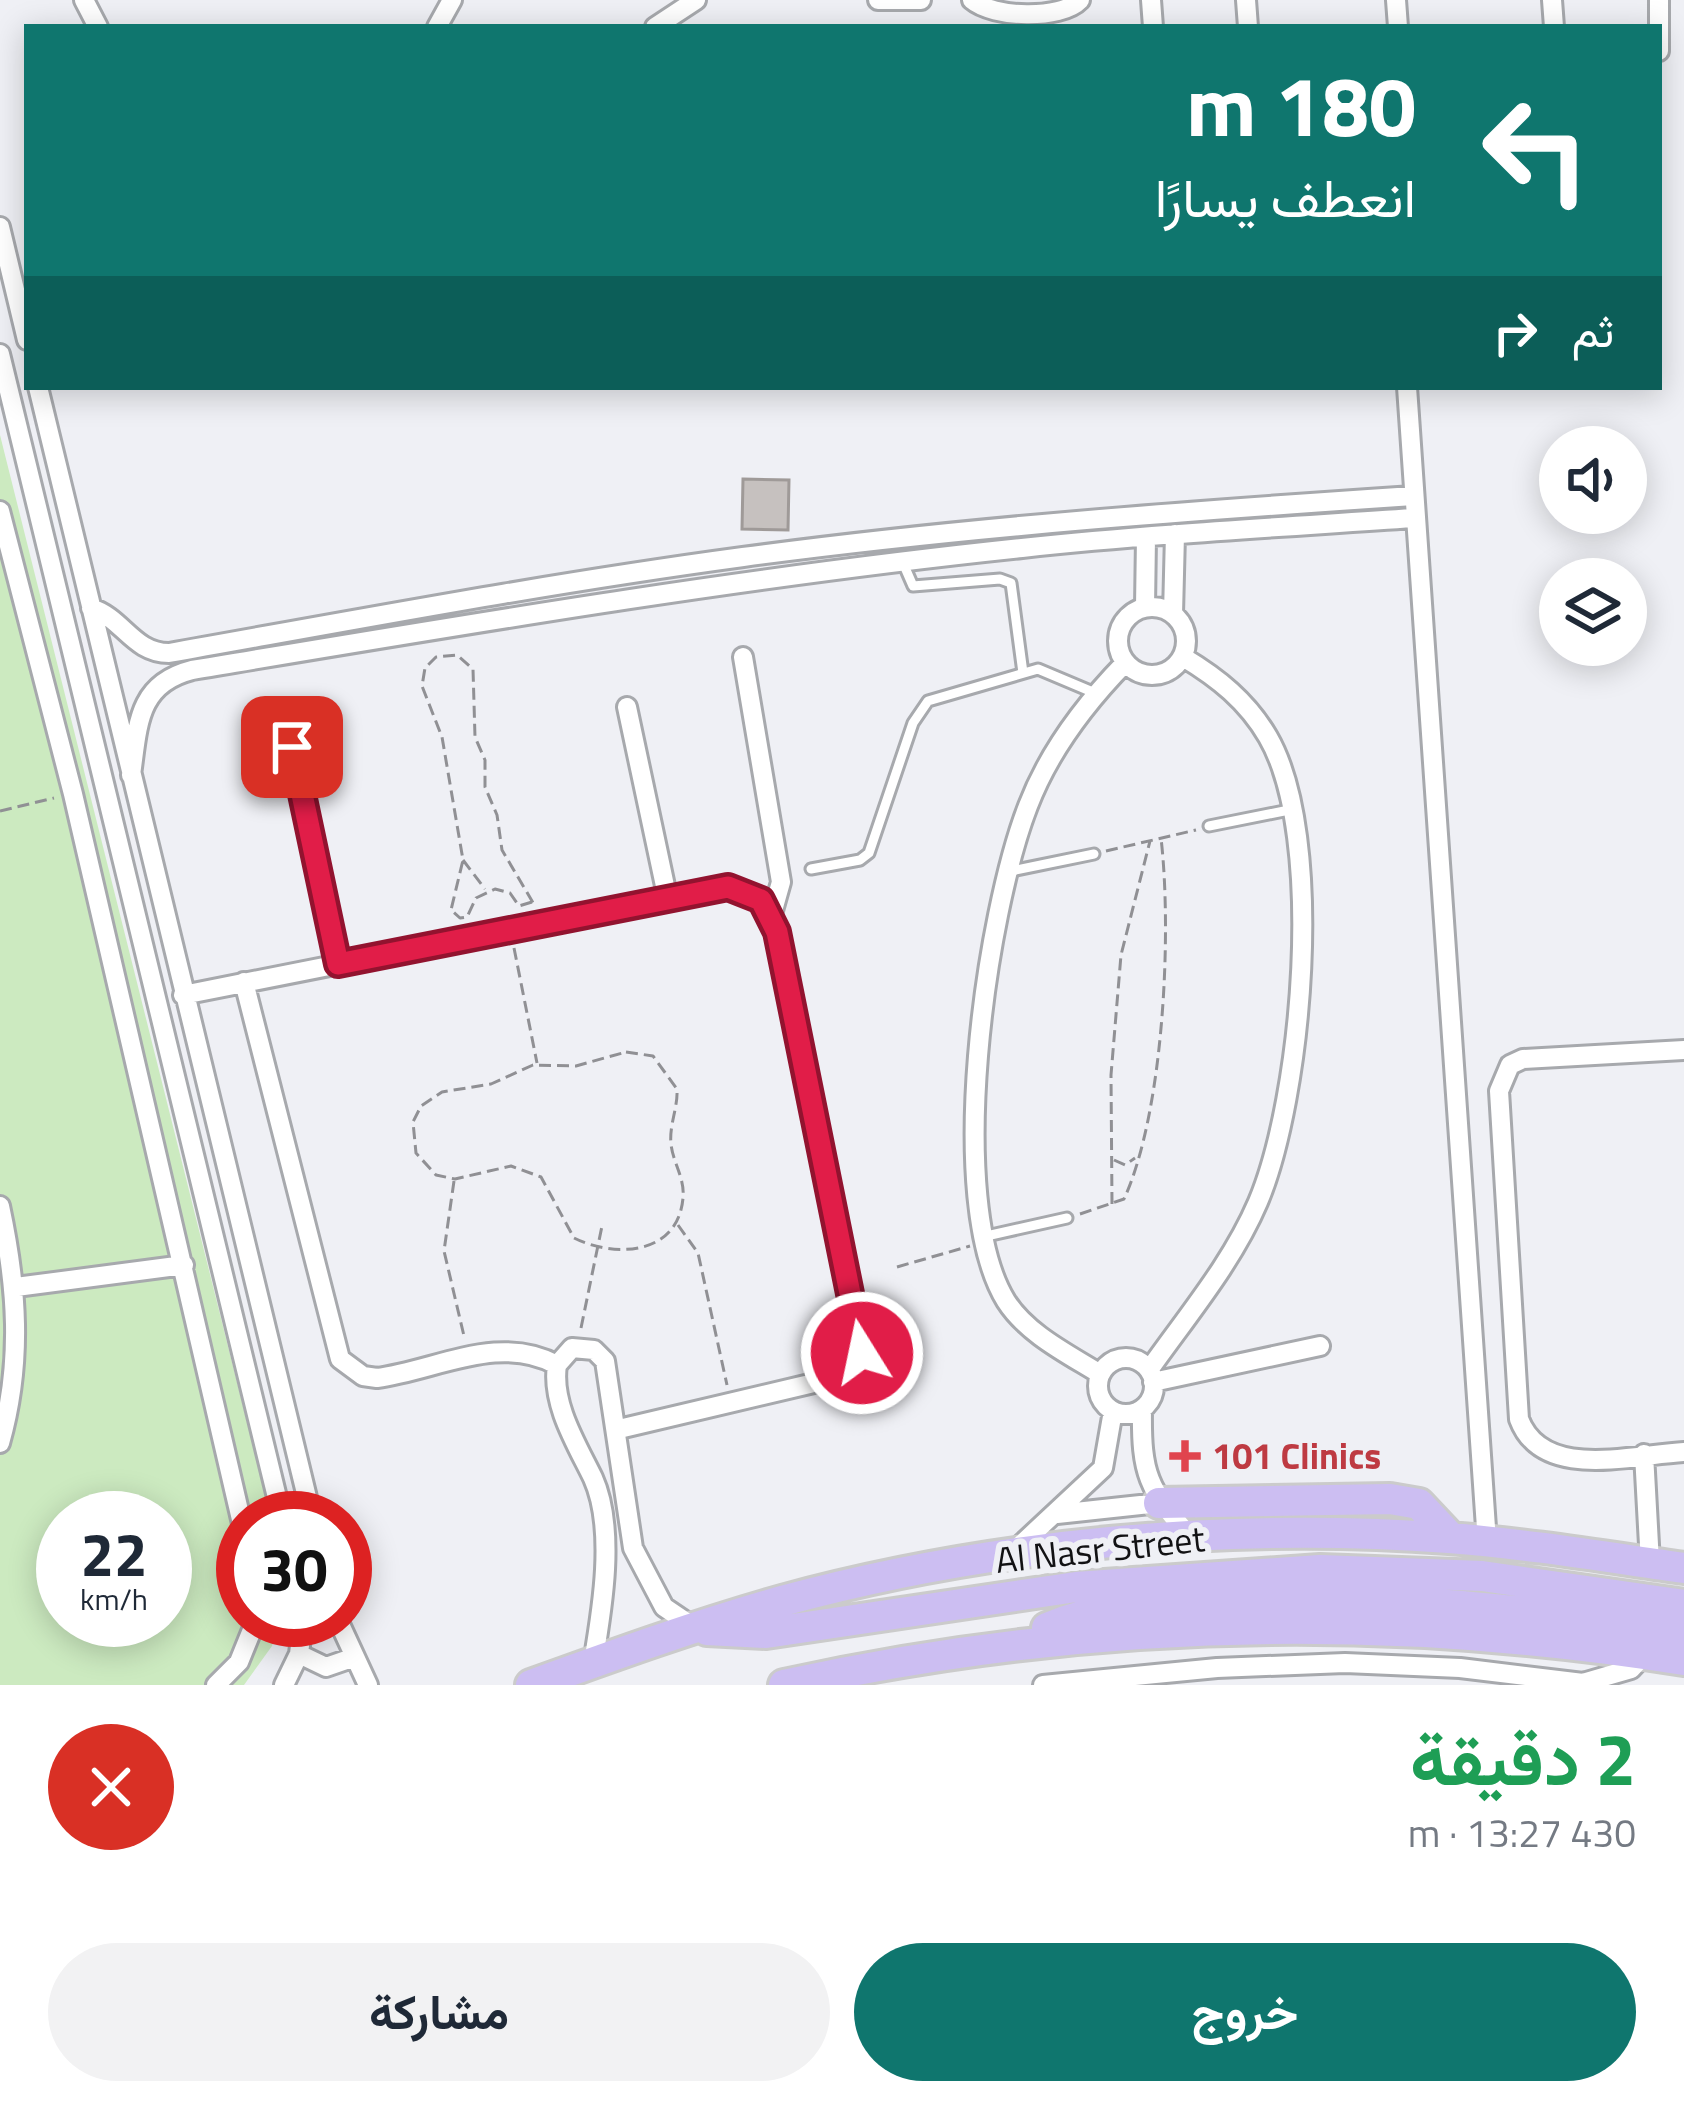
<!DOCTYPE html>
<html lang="ar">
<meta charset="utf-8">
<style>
:root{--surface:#fff;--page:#f2f2f3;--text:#1f2937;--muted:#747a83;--accent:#0f766e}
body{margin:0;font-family:"Titillium Web",Vazirmatn,sans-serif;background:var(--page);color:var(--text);direction:rtl;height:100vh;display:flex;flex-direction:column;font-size:45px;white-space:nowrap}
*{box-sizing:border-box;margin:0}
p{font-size:39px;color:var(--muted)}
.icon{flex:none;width:66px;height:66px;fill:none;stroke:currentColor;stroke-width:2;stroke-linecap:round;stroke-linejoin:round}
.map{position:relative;height:1685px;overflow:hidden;direction:ltr}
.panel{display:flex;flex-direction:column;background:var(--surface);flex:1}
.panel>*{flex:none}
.top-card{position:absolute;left:24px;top:24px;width:1638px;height:366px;border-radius:0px;box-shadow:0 6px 30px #0003;direction:rtl;background:#0f766e;color:#fff;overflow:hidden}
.controls{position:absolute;left:1539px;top:426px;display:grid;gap:24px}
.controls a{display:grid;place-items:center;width:108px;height:108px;border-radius:50%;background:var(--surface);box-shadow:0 6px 30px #0003;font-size:60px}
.speed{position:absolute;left:36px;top:1491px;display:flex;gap:24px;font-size:60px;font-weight:700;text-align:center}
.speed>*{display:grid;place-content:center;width:156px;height:156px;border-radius:50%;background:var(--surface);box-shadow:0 6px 30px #0003;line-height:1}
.speed small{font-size:30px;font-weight:400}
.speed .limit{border:18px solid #d22;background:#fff;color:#111}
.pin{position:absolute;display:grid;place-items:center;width:102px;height:102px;color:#fff;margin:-51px;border-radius:24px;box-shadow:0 6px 18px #0006}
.me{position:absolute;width:132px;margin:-66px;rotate:350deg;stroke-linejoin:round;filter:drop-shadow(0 0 9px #0008)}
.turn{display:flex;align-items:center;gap:42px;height:252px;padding:0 48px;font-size:54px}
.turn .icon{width:156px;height:156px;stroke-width:2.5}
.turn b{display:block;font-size:84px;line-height:102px}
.then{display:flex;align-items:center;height:114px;padding:0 48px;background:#0003;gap:24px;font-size:45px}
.round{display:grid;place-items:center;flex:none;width:126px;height:126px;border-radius:63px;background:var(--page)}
.headline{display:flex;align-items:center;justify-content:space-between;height:204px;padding:0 48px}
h1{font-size:72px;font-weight:700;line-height:90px;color:#1e9e55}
.primary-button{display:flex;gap:24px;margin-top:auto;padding:24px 48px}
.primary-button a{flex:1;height:138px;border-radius:72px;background:var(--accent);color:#fff;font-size:48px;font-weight:700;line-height:138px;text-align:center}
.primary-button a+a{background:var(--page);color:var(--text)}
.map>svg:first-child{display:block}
.green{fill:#cceac0;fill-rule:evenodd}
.building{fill:#c6c1bf;stroke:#9f9a98;stroke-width:3}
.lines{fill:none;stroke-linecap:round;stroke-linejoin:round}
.service-casing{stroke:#a7a9ad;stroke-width:15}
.minor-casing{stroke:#a7a9ad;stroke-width:24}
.primary-casing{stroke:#cbcbcb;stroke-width:36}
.path{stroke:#909094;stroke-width:3;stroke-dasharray:12 6;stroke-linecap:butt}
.service{stroke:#fff;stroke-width:9}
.minor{stroke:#fff;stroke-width:18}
.primary{stroke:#ccbef2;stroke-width:30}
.route-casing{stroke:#92132f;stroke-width:30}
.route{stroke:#e11d48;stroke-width:21}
.health-dot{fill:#e0444e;stroke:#eff0f5;stroke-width:4.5}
.labels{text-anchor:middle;stroke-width:12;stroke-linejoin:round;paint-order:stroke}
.health-label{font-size:36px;font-weight:bold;fill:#be3a42;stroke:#eff0f5;text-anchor:start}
.street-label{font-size:36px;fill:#121214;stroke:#eff0f5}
</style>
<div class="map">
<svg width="1684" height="1685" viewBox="0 0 1684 1685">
<rect width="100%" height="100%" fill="#eff0f5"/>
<path class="green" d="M0,435L271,1518H243V1620H279L272,1646L244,1685H0ZM63,1518H165V1620H63Z"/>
<path class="building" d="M743,479L789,480L788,530L742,529Z"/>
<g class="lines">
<g class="service-casing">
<path id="service" d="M903,563L913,586L1000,579L1011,583L1023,673
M1209,826L1294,809
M811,869L860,860L869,853L913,723L928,701L1038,669L1095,693
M1011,871L1094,854
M982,1237L1067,1218"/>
</g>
<g class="minor-casing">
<path id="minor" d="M84,0L98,27
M878,0H921
M972,0C993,18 1061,20 1080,0
M1151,0L1153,27
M1246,0L1248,27
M1396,0L1398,27
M1552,0L1554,27
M437,27L452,0
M655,27L696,0
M1659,51V0
M0,227L27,340
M0,354L282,1518
M38,387L312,1518
M1407,387L1487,1542
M0,511L73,794L243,1528
M1118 641a34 34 0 1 1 68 0a34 34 0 1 1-68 0Z
M1145,607L1146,537
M91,608C123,618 133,653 169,653C360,619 550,583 743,557C965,527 1189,511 1413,496
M1173,614L1175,534
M743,657L781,882L772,914
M627,707L668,900
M292,747L338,964
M131,775C138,725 137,684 192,670C468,624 744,577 1022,548C1152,534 1283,527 1413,518
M244,982L340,1359L363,1376L377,1378C437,1370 499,1333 557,1365
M183,995L728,887L761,900L777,932L862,1353L857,1365L835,1378L619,1429
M1684,1050L1523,1059L1510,1065L1499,1091L1519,1419C1542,1481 1630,1455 1684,1452
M0,1206C17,1286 23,1362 0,1443
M16,1287L184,1265
M1098 1386a28 28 0 1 1 56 0a28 28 0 1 1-56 0Z
M1149,1370C1187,1316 1232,1263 1258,1202C1302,1098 1326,837 1268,737C1247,701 1218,678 1183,657
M1100,1374C1068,1354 1027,1334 1006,1301C944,1200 986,914 1028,806C1049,751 1084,705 1125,663
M1153,1382L1320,1346
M1142,1409C1141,1475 1148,1488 1190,1537
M1644,1454L1650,1563
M1057,1514L1159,1503
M1013,1552L1103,1468L1113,1411
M338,1620L368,1685
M299,1654L326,1667L352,1658
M593,1663C602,1610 616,1529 593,1478C577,1445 551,1404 557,1365L572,1348L594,1350L605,1361L633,1548L664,1607L695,1628
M216,1685L239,1662L256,1620
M284,1685L299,1654L303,1620
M1043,1685L1217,1668L1345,1663L1460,1668L1583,1683L1631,1669L1645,1654"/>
</g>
<g class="primary-casing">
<path id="primary" d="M1159,1503L1390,1499L1419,1504L1451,1538
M1047,1628C1105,1603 1166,1604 1227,1601C1382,1595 1532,1608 1684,1634
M707,1630L766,1633L1076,1587L1320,1570L1482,1576L1684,1605
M531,1685C614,1655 697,1625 782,1601C995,1543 1229,1522 1449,1538C1528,1544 1606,1557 1684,1568
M784,1685C1082,1619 1383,1612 1684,1660"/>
</g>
<path class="path" d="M0,811L54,798
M1106,851L1196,830
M463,860L485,889
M532,902L519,906L510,893L495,889L476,898L467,917L460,918L451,910L463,860L442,737L422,686L425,668L436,657L457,655L473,669L475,737L485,760V787L497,815L502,850L535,906
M514,948L537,1063
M626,1052L653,1056L677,1089C678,1108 669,1125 671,1144C673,1163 685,1178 683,1198C678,1256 614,1258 574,1238L541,1177L511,1166L455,1179L436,1175L416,1153L413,1122L421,1106L442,1092L491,1084L533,1065L576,1066Z
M1114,1160L1125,1165L1135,1158
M454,1181L444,1251L464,1336
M1112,1204L1111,1075L1121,955L1150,841
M1080,1214L1124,1199C1164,1112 1172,932 1161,838
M678,1225L698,1253L727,1385
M897,1267L970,1246
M581,1328L602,1226"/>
<use href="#service" class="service"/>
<use href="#minor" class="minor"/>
<use href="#primary" class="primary"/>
</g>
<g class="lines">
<g class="route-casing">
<path id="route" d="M292,747L338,964L728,887L761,900L777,932L862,1353"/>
</g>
<use href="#route" class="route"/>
</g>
<path class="health-dot" d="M1179 1438h12v12h12v12h-12v12h-12v-12h-12v-12h12z"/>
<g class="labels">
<g class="health-label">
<text x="1212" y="1469">101 Clinics</text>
</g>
<g class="street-label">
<text transform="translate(1100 1549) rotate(-6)" y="13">Al Nasr Street</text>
</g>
</g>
</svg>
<div class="controls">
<a><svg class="icon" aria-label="sound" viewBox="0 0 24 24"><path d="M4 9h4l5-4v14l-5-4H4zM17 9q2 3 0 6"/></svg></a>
<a><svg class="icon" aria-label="layers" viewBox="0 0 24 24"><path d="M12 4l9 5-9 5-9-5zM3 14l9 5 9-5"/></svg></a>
</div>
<div class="speed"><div>22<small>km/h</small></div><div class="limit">30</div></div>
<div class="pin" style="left:292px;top:747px;background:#d93025"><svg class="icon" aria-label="arrive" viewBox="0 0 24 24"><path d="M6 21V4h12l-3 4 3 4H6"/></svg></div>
<svg class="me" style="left:862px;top:1353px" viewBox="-20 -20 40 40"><circle r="17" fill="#e11d48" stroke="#fff" stroke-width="3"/><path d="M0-11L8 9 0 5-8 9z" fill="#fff"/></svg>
<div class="top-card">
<div class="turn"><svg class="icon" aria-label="left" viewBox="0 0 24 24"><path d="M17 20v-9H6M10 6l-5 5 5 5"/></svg><div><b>180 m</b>انعطف يسارًا</div></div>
<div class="then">ثم<svg class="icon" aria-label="right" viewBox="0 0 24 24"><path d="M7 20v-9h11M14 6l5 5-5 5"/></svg></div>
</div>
</div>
<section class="panel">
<div class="headline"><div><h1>2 دقيقة</h1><p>430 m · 13:27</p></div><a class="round" style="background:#d93025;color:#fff"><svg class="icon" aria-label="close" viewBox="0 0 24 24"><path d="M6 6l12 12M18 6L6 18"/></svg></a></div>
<div class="primary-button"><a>خروج</a><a>مشاركة</a></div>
</section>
